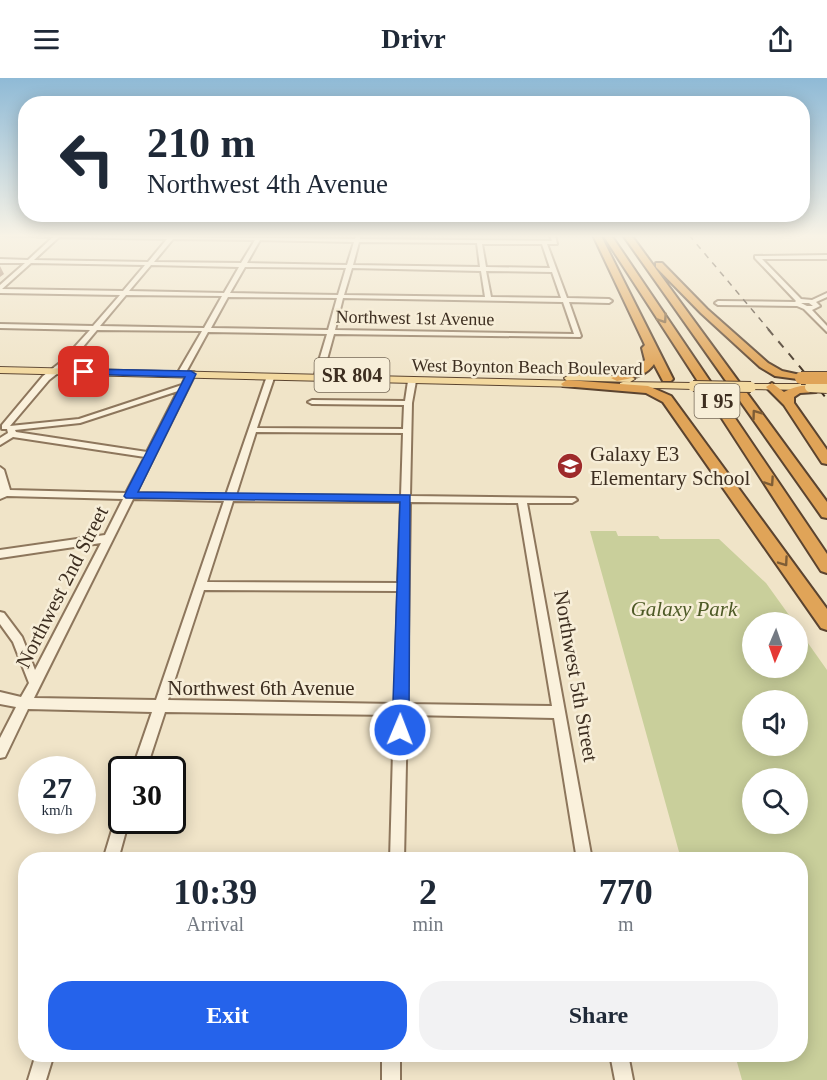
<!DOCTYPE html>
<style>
:root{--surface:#fff;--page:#f2f2f3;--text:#1f2937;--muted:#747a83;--accent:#2563eb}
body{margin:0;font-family:"Times New Roman",serif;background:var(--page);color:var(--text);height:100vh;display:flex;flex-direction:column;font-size:22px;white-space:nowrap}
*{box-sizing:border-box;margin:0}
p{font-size:20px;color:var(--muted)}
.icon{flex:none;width:33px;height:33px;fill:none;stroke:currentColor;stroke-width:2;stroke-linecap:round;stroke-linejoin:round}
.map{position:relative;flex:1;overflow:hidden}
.sheet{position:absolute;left:18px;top:774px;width:790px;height:210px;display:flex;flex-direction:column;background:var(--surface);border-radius:24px;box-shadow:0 3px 15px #0003}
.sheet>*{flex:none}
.guide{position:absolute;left:18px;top:18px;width:792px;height:126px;border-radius:24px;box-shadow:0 3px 15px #0003;background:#fff;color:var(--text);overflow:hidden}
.needle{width:39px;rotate:182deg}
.controls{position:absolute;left:742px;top:534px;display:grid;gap:12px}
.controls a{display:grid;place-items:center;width:66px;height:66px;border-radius:50%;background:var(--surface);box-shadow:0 3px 15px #0003;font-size:30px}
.speed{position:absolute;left:18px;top:678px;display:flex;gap:12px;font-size:30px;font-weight:700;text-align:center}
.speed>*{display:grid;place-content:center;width:78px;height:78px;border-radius:50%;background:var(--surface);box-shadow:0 3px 15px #0003;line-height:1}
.speed small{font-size:15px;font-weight:400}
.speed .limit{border:3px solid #111;border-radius:9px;background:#fff;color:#111}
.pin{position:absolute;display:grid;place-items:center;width:51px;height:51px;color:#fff;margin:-26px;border-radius:12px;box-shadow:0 3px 9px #0006}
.me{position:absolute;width:66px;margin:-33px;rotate:1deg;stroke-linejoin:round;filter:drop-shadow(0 0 4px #0008)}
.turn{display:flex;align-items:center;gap:21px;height:126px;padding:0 30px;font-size:27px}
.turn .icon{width:78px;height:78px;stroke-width:2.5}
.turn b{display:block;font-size:42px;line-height:51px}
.eta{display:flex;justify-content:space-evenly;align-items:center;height:102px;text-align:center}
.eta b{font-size:36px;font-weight:800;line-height:42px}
.primary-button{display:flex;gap:12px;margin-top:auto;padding:12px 30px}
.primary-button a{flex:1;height:69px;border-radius:24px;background:var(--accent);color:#fff;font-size:24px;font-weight:800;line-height:69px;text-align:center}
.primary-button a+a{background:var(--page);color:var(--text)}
header{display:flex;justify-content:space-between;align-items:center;height:78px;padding:0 30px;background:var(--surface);font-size:27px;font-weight:800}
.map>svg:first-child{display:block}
.green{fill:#c9cf9b;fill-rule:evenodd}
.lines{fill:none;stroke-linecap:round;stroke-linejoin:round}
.minor-casing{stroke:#8d765c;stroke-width:4}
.major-casing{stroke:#5b4430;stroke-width:2}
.highway-casing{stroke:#5b4430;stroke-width:4}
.minor{fill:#faf1dc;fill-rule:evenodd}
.major{fill:#f3d9a0;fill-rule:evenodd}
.highway{fill:#e0a458;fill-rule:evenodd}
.rail-far1{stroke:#3d2e20;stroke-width:1.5;stroke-dasharray:6 6;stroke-linecap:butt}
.rail{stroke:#3d2e20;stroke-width:2;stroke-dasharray:8 8;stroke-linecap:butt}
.major-bridge-casing{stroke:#5b4430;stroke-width:12;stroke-linecap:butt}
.highway-bridge-casing{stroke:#5b4430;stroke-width:14;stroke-linecap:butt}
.major-bridge{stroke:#f3d9a0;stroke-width:10}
.highway-bridge{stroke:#e0a458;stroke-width:12}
.shaded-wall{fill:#916f58}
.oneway{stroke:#7e5d36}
.route{fill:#2563eb;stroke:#184099;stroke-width:1.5}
.labels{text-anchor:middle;stroke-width:5;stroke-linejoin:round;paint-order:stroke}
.far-street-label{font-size:18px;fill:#3d2e20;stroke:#f7eed8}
.shield{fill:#f7eed8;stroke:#756857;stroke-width:1.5}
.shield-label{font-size:20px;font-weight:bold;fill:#3d2e20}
.poi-label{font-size:21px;fill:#3d2e20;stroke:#f7eed8;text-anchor:start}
.street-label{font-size:21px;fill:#3d2e20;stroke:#f7eed8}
.park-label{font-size:21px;font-style:italic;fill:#4d5a26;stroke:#f7eed8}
</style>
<header><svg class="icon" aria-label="menu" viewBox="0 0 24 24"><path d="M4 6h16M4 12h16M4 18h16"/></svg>Drivr<svg class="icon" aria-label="share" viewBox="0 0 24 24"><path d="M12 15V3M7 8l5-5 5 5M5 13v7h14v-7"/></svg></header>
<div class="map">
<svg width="827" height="1002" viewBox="0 0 827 1002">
<rect width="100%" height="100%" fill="#f0e4c8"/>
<path class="green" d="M590,453H616L618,458H658L660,461H719L766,505L794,544H753V590H798V551L827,592V1002H742L735,977L801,976V782L681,781ZM753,622H798V668H753ZM753,700H798V746H753Z"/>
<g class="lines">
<g class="minor-casing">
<path id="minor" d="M0,157L355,161L356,157H360V161L552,163L550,157H555L557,166H547L567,220L609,221L612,223L609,225L569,224L581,258L580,259L334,256L323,296L319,298L315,296L327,256L208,254L185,296L181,298L177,296L202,253L97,252L67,288L49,302L10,348L79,341L182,307L188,294H194L195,296L136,415L226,417L267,298L274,300L257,350L403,351L404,327L312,326L308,324L312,322L405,323L408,303L412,301L416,303L412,325L410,418L575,420L577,422L572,425H527L592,782H577L554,640L407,637L404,782H390L394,637L165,634L146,692H132L152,634L28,631L5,679L0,680V660L16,629L0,626V614L21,619L29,605L13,564L0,546V534L4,535L22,559L35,592L101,465L0,480V472L105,457L123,421L7,418L0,421V389L4,392L10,412L126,415L145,379L13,359L0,367V360L8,355L7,351H2V347L43,298L61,284L90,252L0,250V246L93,248L120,217L0,215V207L25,185H0V181L28,182L53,159ZM59,159L167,161L148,184L34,182ZM173,161L255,162L241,185L154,184ZM260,162L354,164L347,187L247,185ZM359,164L477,165L480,189L353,187ZM482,166H542L550,190L486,189ZM31,185L145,187L123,213L2,211ZM151,187L239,189L224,215L129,213ZM245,189L346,190L338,217L230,215ZM352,190L481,193L485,219L344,217ZM486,193L552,194L561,220L491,219ZM126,217L222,218L204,250L100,248ZM228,219L337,220L328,252L211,250ZM343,220L563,224L574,256L335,252ZM178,313L147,374L16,354L15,352L80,345ZM256,354L403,355L401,418L236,417ZM133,421L224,423L156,622L34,620ZM233,423L401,424L398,505L207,504ZM410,424L518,425L552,628L407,626ZM204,512L398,513L395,626L168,622Z
M827,177V181H762L801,221L812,222L827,215V219L816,224L820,228L812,232L827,248V254L804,231L797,228L718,227L715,225L718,223L795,224L796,223L755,180V178ZM801,225H809L813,228H807Z
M122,735V742H129L118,782H103L115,742L117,737Z
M36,976H54L46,1002H28Z
M382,976H400V1002H382Z
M610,976H628L633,1002H615Z"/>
</g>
<g class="major-casing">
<path id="major" d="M0,289L580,303L585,306L580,309L0,295Z
M569,297L630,298L635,301L630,304L566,302L564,300Z
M623,304L693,305L698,308L693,311L620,309V305Z
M751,306H810L815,309L810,312L748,311L746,309Z"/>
</g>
<g class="highway-casing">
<path id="highway" d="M593,157L601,158L673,301L671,303H663L654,286C645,299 631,300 617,303L611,300L637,291L645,282L642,270L645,267Z
M603,157H611L827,476V495L821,493Z
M623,157H631L827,424V440L822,439Z
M656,185H662L707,231L768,285L782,293L805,298V302L775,298L760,289L701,235L656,189Z
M567,302L648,308L671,318L827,531V552L821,550L663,324L646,315L563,308L561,306Z
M772,305L784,314C794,309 809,304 818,311L816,314L800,315L794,319V325L827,372V386L822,385L784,327L766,309Z"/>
</g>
<use href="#minor" class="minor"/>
<use href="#major" class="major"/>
<use href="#highway" class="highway"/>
<path class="rail-far1" d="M689,157L770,253"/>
<path class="rail" d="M768,251L827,321"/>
<g class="major-bridge-casing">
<path id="major-bridge" d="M693,308L751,309
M810,309L827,310"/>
</g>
<g class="highway-bridge-casing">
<path id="highway-bridge" d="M801,300H827"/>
</g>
<use href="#major-bridge" class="major-bridge"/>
<use href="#highway-bridge" class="highway-bridge"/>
</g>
<path class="shaded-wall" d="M0,188L4,196L0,199Z"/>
<defs><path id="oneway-chevron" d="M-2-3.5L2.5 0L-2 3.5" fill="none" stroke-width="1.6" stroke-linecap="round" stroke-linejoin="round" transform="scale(1.5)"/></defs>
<g class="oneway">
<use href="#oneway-chevron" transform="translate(663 241) rotate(56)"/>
<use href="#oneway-chevron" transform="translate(756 336) rotate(-126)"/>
<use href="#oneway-chevron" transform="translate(770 404) rotate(56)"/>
<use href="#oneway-chevron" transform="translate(784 484) rotate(55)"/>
</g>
<linearGradient id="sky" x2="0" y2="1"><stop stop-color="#8fbad6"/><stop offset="0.53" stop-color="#f8f3e6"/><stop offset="1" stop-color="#f8f3e6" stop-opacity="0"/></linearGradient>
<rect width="827" height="298" fill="url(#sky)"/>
<path class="route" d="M84,291L191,293L196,296L138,414L410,417L409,652L406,658L400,660L395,658L392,652L400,424L126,420L124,418L185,299L80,296V292Z"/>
<defs>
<g id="school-disc" transform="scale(1.35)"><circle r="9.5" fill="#9e2a2b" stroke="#f7eed8"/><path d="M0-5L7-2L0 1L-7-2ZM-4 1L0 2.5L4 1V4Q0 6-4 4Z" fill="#fff"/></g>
</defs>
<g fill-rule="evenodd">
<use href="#school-disc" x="570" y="388"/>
</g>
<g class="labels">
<g class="far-street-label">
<text transform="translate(415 240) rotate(1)" y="6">Northwest 1st Avenue</text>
<text transform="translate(527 289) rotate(1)" y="6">West Boynton Beach Boulevard</text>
</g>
<g class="shield">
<rect x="314.5" y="280" width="75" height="34" rx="4.5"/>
<rect x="694.5" y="306" width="45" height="34" rx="4.5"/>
</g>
<g class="shield-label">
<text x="352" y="304">SR 804</text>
<text x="717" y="330">I 95</text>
</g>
<g class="poi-label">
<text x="590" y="383">Galaxy E3<tspan x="590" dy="24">Elementary School</tspan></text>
</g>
<g class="street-label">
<text transform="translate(62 509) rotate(-63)" y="7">Northwest 2nd Street</text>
<text transform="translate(576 598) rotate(80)" y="7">Northwest 5th Street</text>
<text x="261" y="617">Northwest 6th Avenue</text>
</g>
<g class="park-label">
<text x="684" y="538">Galaxy Park</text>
</g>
</g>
</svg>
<div class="controls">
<a><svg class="needle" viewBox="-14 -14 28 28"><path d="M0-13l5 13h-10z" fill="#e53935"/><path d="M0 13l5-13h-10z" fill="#747a83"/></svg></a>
<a><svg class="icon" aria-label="sound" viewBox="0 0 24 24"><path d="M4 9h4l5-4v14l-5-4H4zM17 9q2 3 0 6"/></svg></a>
<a><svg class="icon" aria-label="search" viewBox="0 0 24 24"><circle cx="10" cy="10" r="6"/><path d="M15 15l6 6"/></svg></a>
</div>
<div class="speed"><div>27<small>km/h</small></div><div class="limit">30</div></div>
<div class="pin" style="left:84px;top:294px;background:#d93025"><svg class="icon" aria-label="arrive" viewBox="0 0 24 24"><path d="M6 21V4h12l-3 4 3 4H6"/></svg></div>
<svg class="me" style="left:400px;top:652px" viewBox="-20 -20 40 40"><circle r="17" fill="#2563eb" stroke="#fff" stroke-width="3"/><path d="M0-11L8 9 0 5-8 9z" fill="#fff"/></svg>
<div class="guide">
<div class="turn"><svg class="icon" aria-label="left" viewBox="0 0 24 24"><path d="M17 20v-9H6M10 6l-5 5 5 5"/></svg><div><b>210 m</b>Northwest 4th Avenue</div></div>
</div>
<section class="sheet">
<div class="eta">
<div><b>10:39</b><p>Arrival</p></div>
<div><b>2</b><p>min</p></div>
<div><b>770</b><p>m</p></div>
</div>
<div class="primary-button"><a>Exit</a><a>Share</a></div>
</section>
</div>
